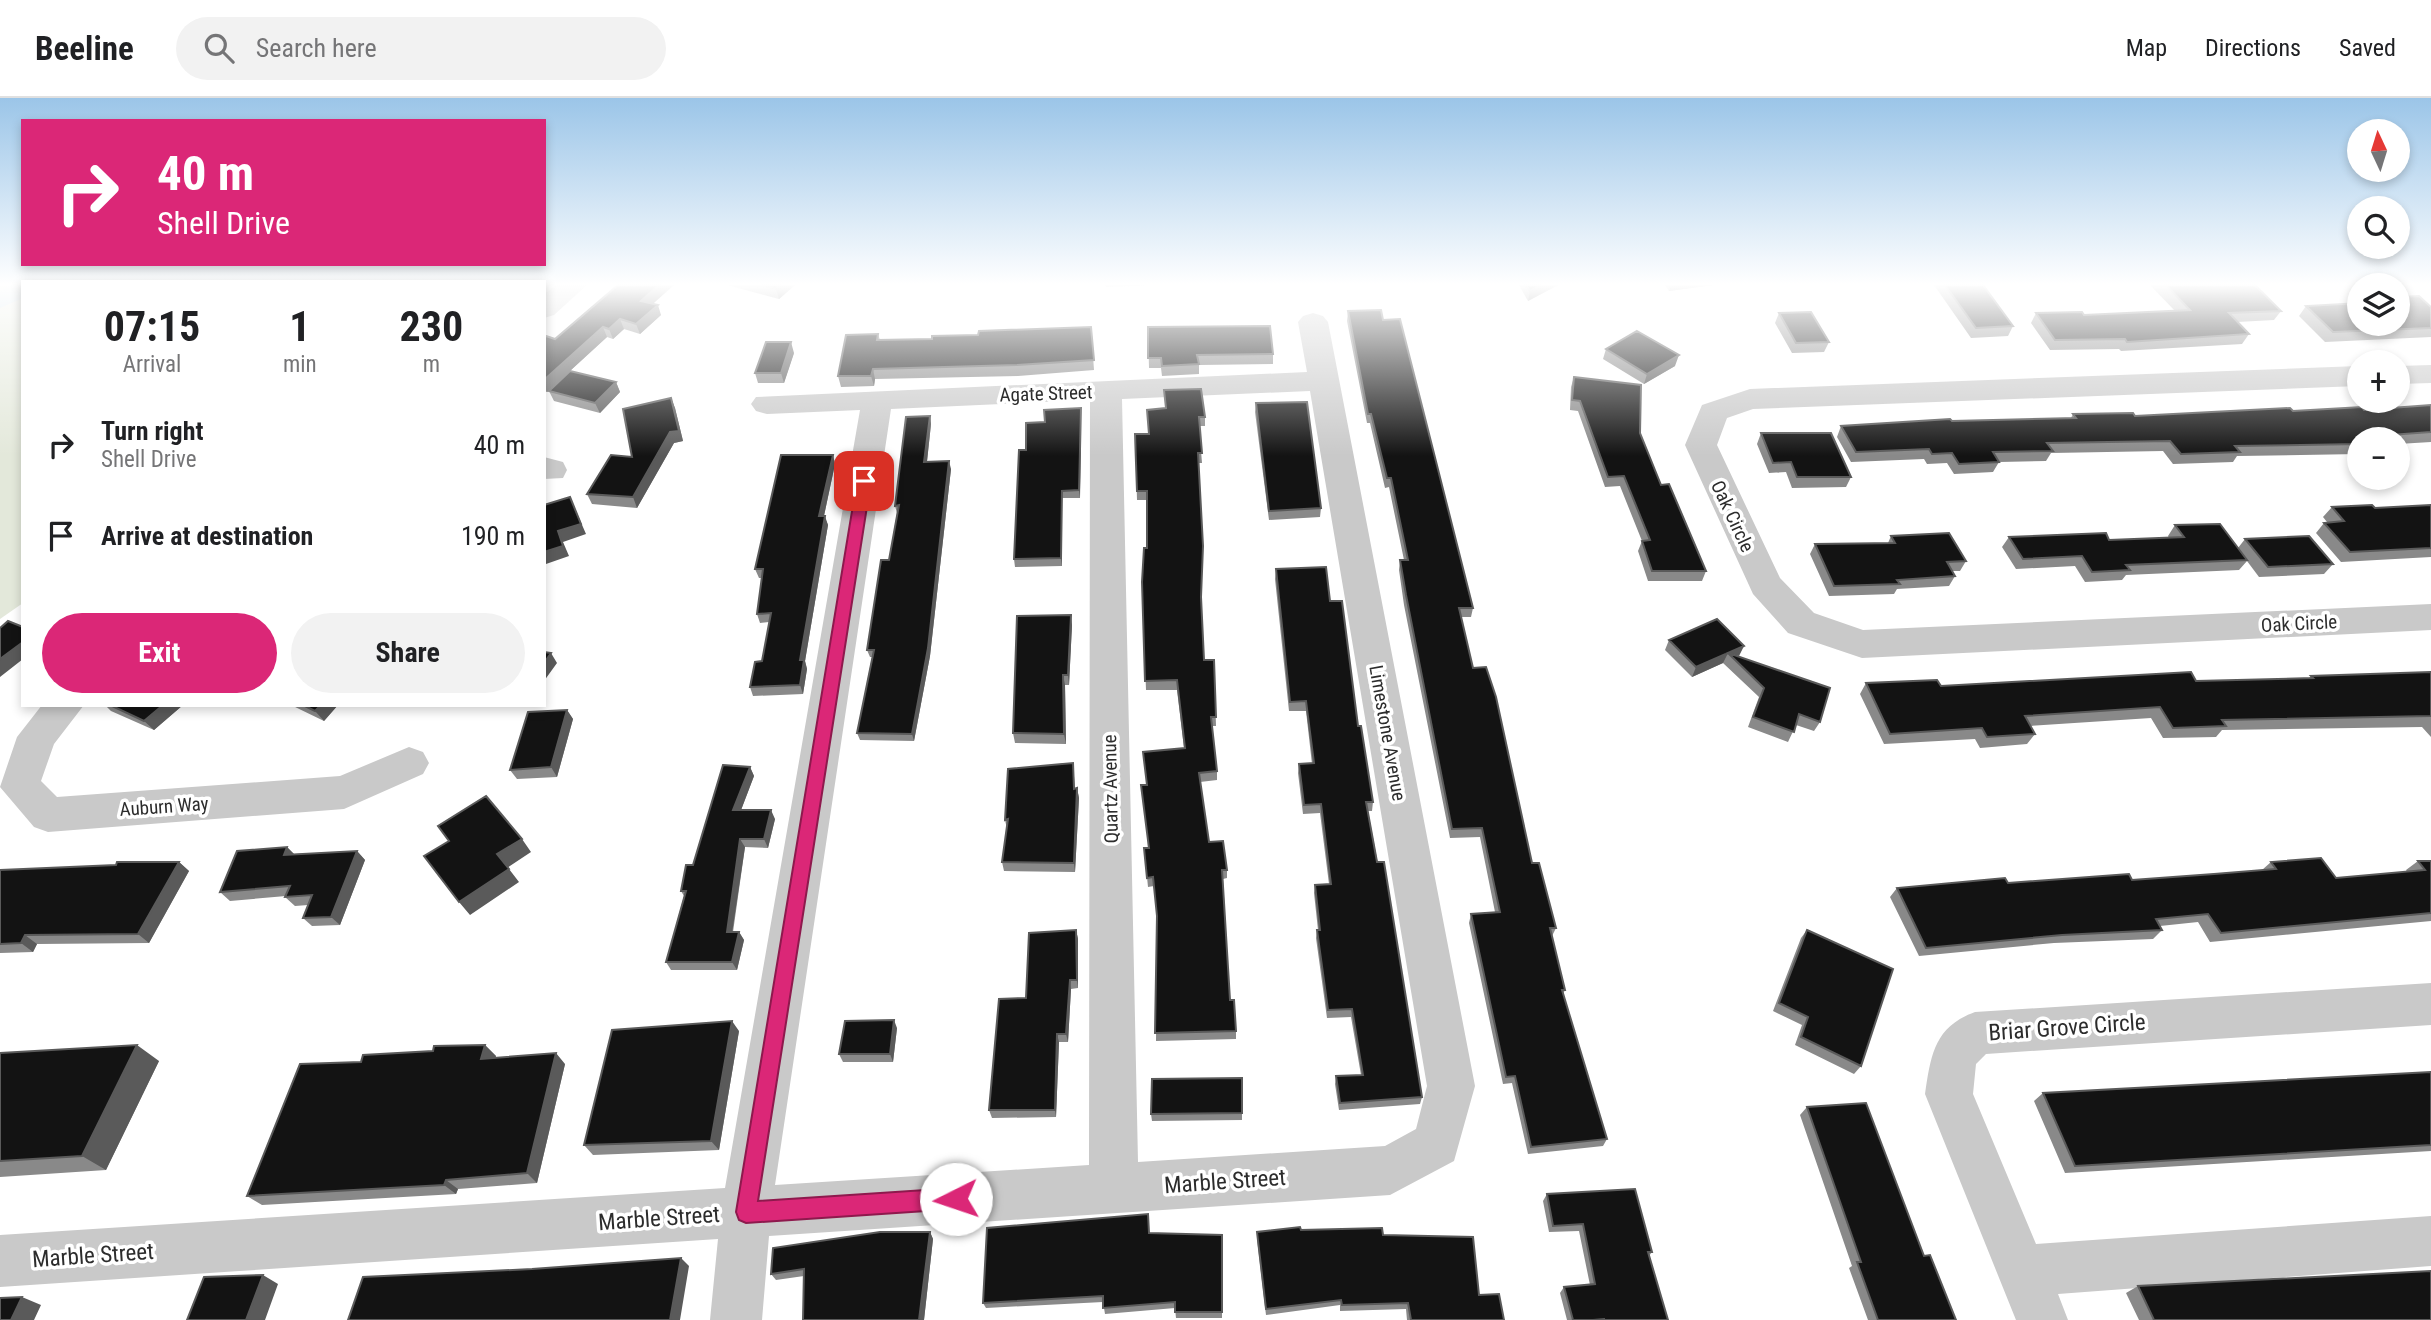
<!DOCTYPE html>
<meta charset="utf-8">
<style>
:root{--surface:#fff;--page:#f2f2f2;--text:#202124;--muted:#757577;--line:#e0e0e0;--accent:#db2777}
body{margin:0;font-family:"Roboto Condensed",sans-serif;background:var(--page);color:var(--text);height:100vh;display:flex;flex-direction:column;font-size:26px;white-space:nowrap}
*{box-sizing:border-box;margin:0}
p{font-size:23px;color:var(--muted)}
.icon{flex:none;width:38px;height:38px;fill:none;stroke:currentColor;stroke-width:2;stroke-linecap:round;stroke-linejoin:round}
.map{position:relative;flex:1;overflow:hidden}
.sheet{position:absolute;left:21px;top:182px;width:525px;height:427px;display:flex;flex-direction:column;background:var(--surface);border-radius:0px;box-shadow:0 4px 10px #0003}
.sheet>*{flex:none}
.top-card{position:absolute;left:21px;top:21px;width:525px;height:147px;border-radius:0px;box-shadow:0 4px 10px #0003;background:#db2777;color:#fff;overflow:hidden}
.needle{width:46px;rotate:356deg}
.fabs{position:absolute;left:2347px;top:21px;display:grid;gap:14px}
.fabs a{display:grid;place-items:center;width:63px;height:63px;border-radius:50%;background:var(--surface);box-shadow:0 4px 10px #0003;font-size:35px}
.pin{position:absolute;display:grid;place-items:center;width:60px;height:60px;color:#fff;margin:-30px;border-radius:14px;box-shadow:0 4px 10px #0006}
.me{position:absolute;width:77px;margin:-38px;rotate:266deg;stroke-linejoin:round;filter:drop-shadow(0 0 5px #0008)}
.turn{display:flex;align-items:center;gap:24px;height:147px;padding:0 21px;font-size:32px}
.turn .icon{width:91px;height:91px;stroke-width:2.5}
.turn b{display:block;font-size:49px;line-height:60px}
.eta{display:flex;justify-content:space-evenly;align-items:center;height:119px;text-align:center}
.eta b{font-size:42px;font-weight:700;line-height:49px}
.primary-button{display:flex;gap:14px;margin-top:auto;padding:14px 21px}
.primary-button a{flex:1;height:80px;border-radius:42px;background:var(--accent);color:#fff;font-size:28px;font-weight:700;line-height:80px;text-align:center}
.primary-button a+a{background:var(--page);color:var(--text)}
ul{padding:0;list-style:none}
li{display:flex;align-items:center;gap:21px;height:91px;padding:0 21px}
li div{flex:1}
li b{display:block;font-size:26px}
li em{font-style:normal}
header{display:flex;align-items:center;gap:42px;box-sizing:border-box;height:98px;padding:0 35px;background:var(--surface);border-bottom:2px solid var(--line)}
header strong{font-size:33px}
nav{display:flex;gap:38px;margin-inline-start:auto;font-size:24px}
.search{width:490px;height:63px;background:var(--page);display:flex;align-items:center;gap:18px;box-sizing:border-box;padding:0 24px;border-radius:38px;color:var(--muted);font-size:26px}
.map>svg:first-child{display:block}
.green{fill:#e3e8da}
.lines{fill:none;stroke-linecap:round;stroke-linejoin:round}
.canal{fill:#c8dee7;fill-rule:evenodd}
.minor{fill:#c9c9c9;fill-rule:evenodd}
.wall{fill:#898989}
.shaded-wall{fill:#5a5a5a}
.building{fill:#131313;stroke:#5a5a5a;stroke-width:2}
.route{fill:#db2777;stroke:#8e194d;stroke-width:2}
.labels{text-anchor:middle;stroke-width:7;stroke-linejoin:round;paint-order:stroke}
.street-label{font-size:19px;fill:#2c2c2c;stroke:#fff}
.near-street-label{font-size:23px;fill:#2c2c2c;stroke:#fff}
</style>
<header>
<strong>Beeline</strong>
<div class="search"><svg class="icon" aria-label="search" viewBox="0 0 24 24"><circle cx="10" cy="10" r="6"/><path d="M15 15l6 6"/></svg>Search here</div>
<nav><a>Map</a><a>Directions</a><a>Saved</a></nav>
</header>
<div class="map">
<svg width="2431" height="1222" viewBox="0 0 2431 1222">
<rect width="100%" height="100%" fill="#fff"/>
<path class="green" d="M0,187H23V505L0,521Z"/>
<g class="lines">
<path class="canal" d="M11,187H23V200L0,210V193Z"/>
<path class="minor" d="M556,187H587L554,217L544,220V196Z
M1313,215L1323,218L1328,224L1475,988L1454,1063L1390,1097L769,1138L762,1222H710L718,1141L0,1189V1137L725,1090L860,312L767,316L756,313L751,306L756,299L1307,274L1298,224L1303,218ZM1310,293L1427,988L1416,1031L1385,1048L1138,1064L1122,301ZM1090,302L1089,1067L775,1087L891,311Z
M2431,267V285L2398,286V268Z
M2359,268V288L1753,311L1727,320L1717,347L1780,480L1814,515L1863,532L2431,506V532L1862,560L1788,535L1753,496L1685,347L1702,307L1750,291Z
M544,359L563,364L567,372L563,380L544,381Z
M42,607H84L54,646L41,683L57,699L340,678L409,649L423,654L429,665L423,676L344,711L48,734L34,729L0,689L17,639Z
M2431,885V927L1986,956L1976,966L1973,996L2036,1146L2431,1118V1168L2058,1196L2068,1222H2016L1925,996C1931,957 1934,929 1975,914Z"/>
</g>
<path class="wall" d="M727,187H795L779,201Z
M1105,187H1153L1106,189Z
M1519,187H1558L1528,203Z
M1665,187H1713L1669,193Z
M1934,187H1983L2013,228L2008,238L1971,240Z
M2150,187H2255L2281,213L2274,222L2237,224L2249,236L2242,246L2121,253L2119,251L2050,252L2031,225L2036,215L2084,217L2175,213Z
M653,206L661,217L640,236L624,231L613,241L607,239L547,294H544V240L555,241Z
M2306,208L2431,209V239L2325,244L2299,218Z
M1348,213L1383,222L1473,510L1471,519H1461L1473,570L1532,765L1556,830L1552,838L1565,892L1563,896L1607,1041L1603,1048L1528,1056L1512,985L1503,986L1469,825L1471,816L1495,814L1480,739L1450,740L1404,507L1399,472L1400,462H1404L1389,389L1385,390L1370,325H1367L1347,223Z
M1779,215L1829,244L1824,254L1792,255L1775,225Z
M1091,229L1094,272L1018,278L875,281L874,288L841,289L838,278L878,236L880,242L932,241L978,237Z
M1148,229L1273,256V266L1199,267V276L1162,278L1161,270H1149Z
M1606,251L1675,268L1644,286L1603,261Z
M794,255L784,285H758L755,275Z
M1574,279L1640,335L1661,387L1706,473L1702,483H1648L1638,453L1642,443L1620,388L1605,389L1578,313L1570,312L1571,289Z
M616,284L620,294L600,315L554,303L549,293Z
M1164,292L1205,319V328H1199L1202,365H1199L1201,505L1204,562H1214L1216,628H1212L1217,673V682L1200,684L1209,744L1227,772V780L1223,781L1230,902L1236,933V941L1156,943L1157,821L1154,788L1148,789L1145,759L1148,750L1146,687L1184,650L1177,592H1146L1142,484L1147,450V402H1137L1135,336H1149L1166,310Z
M671,300L675,310L683,343L674,345L637,410L592,406L587,396L632,359Z
M1256,305L1321,410L1320,419L1269,422L1255,314Z
M2431,307V344L2398,346V341H2359V356L2237,358L2233,364L2173,366L2163,353L2051,355L2046,363L1999,364L1993,374L1954,376L1947,365L1927,366L1924,361L1851,364L1837,339L1841,328L1952,323L2071,320L2073,316L2135,318L2364,312Z
M930,318L931,326L927,364L951,371L930,558L914,643L860,642L857,635L872,559H870L867,552L889,462L897,415L895,408Z
M1081,318L1080,400H1062V468L1015,469L1014,461L1026,352L1045,324Z
M1761,335L1851,379L1846,389L1792,390L1786,374L1769,375L1757,346Z
M833,357L835,366L824,418L828,427L805,563L807,571L803,596L753,598L750,589L762,563L769,524L760,525L757,516L762,480H759L755,471Z
M2431,407V459L2341,464L2316,435L2324,425L2327,424L2323,419L2332,409L2375,410Z
M2175,427L2238,450L2245,441L2333,466L2324,476L2259,479L2247,463L2239,472L2126,477L2122,482L2085,484L2075,468L2016,471L2002,449L2009,439L2109,442L2169,440L2168,438Z
M1891,438L1966,463L1960,473H1952L1955,478L1949,488L1897,491L1894,496L1829,498L1810,456L1815,446L1888,445Z
M1276,471L1330,503L1373,704L1372,713H1368L1422,999L1420,1006L1339,1012L1335,986L1336,978L1361,977L1351,919L1327,920L1316,840L1317,832H1318L1314,795L1315,787L1329,786L1320,715L1303,716L1298,675L1299,666H1312L1306,613H1289L1275,481Z
M1072,527L1069,587H1065L1066,646L1015,645L1013,635Z
M1669,542L1739,558L1820,624L1814,633L1796,627L1788,644L1748,629L1759,599L1723,565L1692,579L1665,552Z
M2431,574V639L2422,629L2222,632L2216,639L2163,640L2151,620L2030,628L2035,636L2027,646L1980,650L1975,641L1884,646L1860,596L1866,585L1941,588L2196,583L2308,581L2311,578Z
M105,607H183L154,632L111,613Z
M291,607H338L324,623Z
M567,612L573,621L557,679L517,681L510,672Z
M1073,665L1075,691L1077,690L1079,700L1075,774L1004,773L1002,764L1007,731L1005,722Z
M750,669L754,678L741,712L775,721L768,750L745,749L733,834H739L744,842L737,872H671L666,864L684,798L681,793L693,767Z
M287,749L294,756L357,753L365,762L340,827L312,828L303,820L308,807L295,808L285,799L286,798L230,803L220,794Z
M2418,763H2431V823L2210,844L2198,824L2160,828L2162,832L2153,841L2054,845L1919,858L1890,799L1897,790L2008,785L2132,782L2262,772L2271,764L2336,780L2407,774L2406,772Z
M179,764L189,773L149,845L37,846L33,854L0,855V772Z
M1076,832L1078,841V890L1071,891L1068,944H1059L1056,1019L992,1020L989,1012L1026,900Z
M1807,832L1861,968L1854,976L1795,947L1802,927L1773,913L1801,840Z
M897,930L893,964H843L839,956Z
M739,933L719,1052L593,1057L584,1047Z
M485,947L496,958L495,960L565,966L537,1085L458,1091L456,1096L262,1107L247,1098L361,964L433,953Z
M0,955L159,963L106,1072L0,1079Z
M2431,974V1053L2065,1075L2034,1003L2043,995Z
M1807,1009L1924,1158L1956,1222H1868L1849,1170L1852,1168L1800,1017Z
M1242,1015V1022L1152,1023L1151,1016Z
M1547,1096L1652,1154L1649,1158L1668,1222H1567L1560,1195L1564,1189L1590,1187L1579,1133L1549,1134L1543,1103Z
M1301,1132L1383,1137L1479,1197L1504,1222H1407L1406,1211L1340,1213V1207L1266,1217L1257,1141V1134Z
M930,1134L933,1141L924,1222H803L804,1178L776,1182L771,1176Z
M1149,1135L1222,1137V1220H1176L1175,1210L1105,1216L1103,1204L986,1210L983,1205Z
M2138,1188L2431,1222H2139L2126,1195Z"/>
<path class="shaded-wall" d="M659,187H674L645,213L641,203Z
M780,187H795L779,201L776,191Z
M1541,187H1558L1528,203L1530,193Z
M1671,187H1713L1669,193Z
M658,207L661,217L640,236L636,226Z
M620,221L624,231L613,241L609,231Z
M603,229L607,239L547,294L544,289V282Z
M791,244L794,255L784,285L781,275Z
M1679,257L1675,268L1644,286L1647,276Z
M873,271L875,281L874,288L871,278Z
M616,284L620,294L600,315L595,305Z
M671,300L675,310L683,343L674,345L637,410L633,399Z
M1081,310V318L1080,400L1079,392Z
M930,318L931,326L926,372L924,364Z
M833,357L835,366L822,427L819,418Z
M949,363L951,371L930,558L914,643L912,636Z
M1062,393V468L1061,460Z
M570,399L586,436L563,444L569,458L546,466L544,463V454L558,433Z
M825,418L828,427L805,563L807,571L803,596L800,587V562Z
M1071,517L1072,527L1069,587L1068,577Z
M23,544V561L0,579V561Z
M1744,548L1739,558L1728,555Z
M551,555L557,565L544,583V565Z
M1728,555L1723,565L1692,579L1696,569Z
M1063,577L1065,587L1066,646L1064,636Z
M163,607H183L154,632L144,623Z
M321,607H338L324,623L315,613Z
M567,612L573,621L557,679L551,669Z
M750,669L754,678L738,720L733,712Z
M1077,690L1079,700L1075,774L1074,765Z
M771,712L775,721L768,750L764,741Z
M522,741L531,754L507,770L497,756Z
M740,741L745,749L731,842L727,834Z
M287,749L296,758L284,757Z
M357,753L365,762L340,827L331,819Z
M179,764L189,773L149,845L138,836Z
M509,771L519,784L470,817L459,804Z
M1076,832L1078,841V890L1077,882Z
M739,834L744,842L737,872L732,864Z
M25,837L37,846L33,854L21,845Z
M1070,882L1071,891L1068,944L1066,936Z
M894,922L897,930L893,964L890,956Z
M732,923L739,933L719,1052L711,1043Z
M1057,936L1059,944L1056,1019L1055,1012Z
M137,947L159,963L106,1072L82,1058Z
M485,947L496,958L492,972L481,961Z
M556,955L565,966L537,1085L527,1075Z
M446,1082L458,1091L456,1096L444,1087Z
M930,1134L933,1141L924,1222H919Z
M681,1160L689,1168L680,1222H670Z
M263,1177L278,1186L265,1222H246Z
M22,1199L41,1207L34,1222H11Z"/>
<path class="building" d="M618,187H659L641,203L658,207L636,226L620,221L609,231L603,229L544,282V240L546,238L555,241Z
M762,187H780L776,191Z
M1526,187H1541L1530,193Z
M1945,187H1983L2013,228L1976,230Z
M2166,187H2255L2281,213L2229,215L2249,236L2127,244L2125,241L2055,242L2036,215L2082,214L2084,217L2190,212Z
M2419,198L2431,209V230L2333,234L2306,208L2359,205V226H2398V199Z
M1381,212L1383,222L1400,221L1473,510H1459L1473,570L1486,569L1496,599L1532,765H1539L1556,830H1550L1565,892H1562L1607,1041L1531,1049L1515,978L1506,979L1471,816L1500,814L1482,730L1452,731L1406,497L1400,462H1408L1391,380H1387L1371,316H1368L1348,213Z
M1811,214L1829,244L1796,245L1779,215Z
M1270,228L1273,256L1197,257L1199,266L1162,268L1161,260H1148V229Z
M1091,229L1094,262L1017,267L873,271L871,278H838L846,237L878,236L877,242L932,241V238L978,237L979,233Z
M1637,233L1679,257L1647,276L1606,251Z
M766,244H791L781,275H755Z
M570,273L616,284L595,305L549,293Z
M1574,279L1641,287L1640,335L1661,387L1669,386L1706,473H1652L1642,443L1650,442L1624,378L1608,379L1580,303L1572,302Z
M1201,291L1205,319H1199L1202,355H1198L1203,448L1201,499L1204,562H1214L1216,619H1211L1217,673L1199,675L1209,744L1223,743L1227,772H1222L1230,902H1234L1236,933L1155,935L1157,818L1153,779L1147,780L1144,750H1149L1141,687H1147L1143,654L1185,650L1177,582L1145,583L1142,484L1144,450H1147V393H1137L1135,336H1149L1147,312L1166,310L1164,292Z
M671,300L679,333L670,334L633,399L587,396L611,357L632,359L623,311Z
M1307,304L1321,410L1269,413L1256,305Z
M2431,307V334L2389,337L2393,341H2359V346L2235,348L2240,354L2181,356L2170,343L2047,345L2053,353L1993,354L1999,364L1959,366L1952,355L1932,356L1929,351L1856,354L1841,328L1950,321L1952,323L2076,320L2073,316L2133,315L2135,318L2290,310L2293,313L2362,309L2364,312Z
M1081,310L1079,392L1062,393L1061,460L1014,461L1019,352H1026V325L1045,324L1044,312Z
M930,318L924,364L949,363L928,550L912,636L857,635L874,552H867L881,462H889L899,407L895,408L906,319Z
M1761,335H1831L1851,379H1797L1791,364L1773,365Z
M781,357H833L819,418H825L800,562H804L800,587L750,589L755,564L762,563L771,515L757,516L763,471H755Z
M570,399L581,426L558,433L563,448L544,454V407Z
M2372,407L2375,410L2431,407V450L2350,454L2324,425L2344,423L2332,409Z
M2220,426L2247,462L2126,467L2130,472L2092,474L2082,458L2023,461L2009,439L2106,435L2109,442L2184,439L2175,427Z
M1949,435L1966,463L1947,464L1955,478L1897,482L1900,486L1834,488L1815,446L1895,445L1891,438Z
M2309,438L2333,466L2268,469L2245,441Z
M1326,469L1330,503H1342L1358,628H1361L1373,704H1366L1377,764H1384L1422,999L1340,1005L1336,978L1363,977L1352,911L1328,912L1317,832H1320L1315,787L1331,786L1321,706L1304,707L1299,666L1314,665L1306,603L1290,604L1276,471Z
M1071,517L1068,577H1063L1064,636L1013,635L1017,518Z
M1717,521L1744,548L1728,555L1830,590L1820,624L1799,616L1794,634L1753,619L1764,590L1728,555L1696,569L1669,542Z
M8,523L23,529V544L0,561V530Z
M544,554L551,555L544,565Z
M2191,574L2196,583L2313,580L2311,578L2431,574V618L2222,622L2226,628L2173,630L2160,609L2025,618L2035,636L1987,639L1982,630L1890,636L1866,585L1937,582L1941,588Z
M110,607H163L144,623Z
M303,607H321L315,613Z
M567,612L551,669L510,672L528,614Z
M1073,665L1074,691L1077,690L1074,765L1002,764L1008,721L1005,722L1008,671Z
M723,667L750,669L733,712H771L764,741H740L727,834H739L732,864H666L686,793H681L686,767H693Z
M486,698L522,741L497,756L509,771L459,804L424,758L449,743L438,728Z
M287,749L284,757L357,753L331,819L303,820L312,797L285,799L290,788L220,794L237,753Z
M2321,760L2336,780L2425,772L2418,763H2431V815L2221,835L2208,816L2156,821L2162,832L2062,837L1926,850L1897,790L2005,780L2008,785L2129,776L2132,782L2214,776L2276,771L2271,764Z
M117,764H179L138,836L25,837L21,845L0,846V772L116,767Z
M1076,832L1077,882H1070L1066,936H1057L1055,1012H989L999,901L1026,900L1029,835Z
M1807,832L1893,871L1861,968L1801,939L1808,919L1779,905Z
M894,922L890,956H839L845,923Z
M732,923L711,1043L584,1047L612,932Z
M137,947L82,1058L0,1063V955Z
M485,947L481,961L556,955L527,1075L446,1082L444,1087L247,1098L300,966L361,964L363,957L433,953L434,948Z
M2431,974V1047L2075,1068L2043,995Z
M1242,980V1015L1151,1016L1152,981Z
M1866,1005L1924,1158L1930,1157L1956,1222H1878L1857,1164H1861L1807,1009Z
M1635,1091L1652,1154H1648L1668,1222H1604V1221L1593,1222H1573L1564,1189L1595,1186L1583,1126L1553,1128L1547,1096Z
M1148,1116L1149,1135L1222,1137V1214H1175V1204L1103,1210V1198L983,1205L987,1130Z
M1300,1129L1301,1132L1382,1130L1383,1137L1473,1139L1479,1197L1499,1196L1504,1222H1411L1408,1205L1342,1207L1341,1202L1266,1211L1257,1134Z
M880,1134H930L919,1222H803L804,1171L771,1176L773,1150Z
M681,1160L670,1222H348L363,1179L532,1171Z
M2431,1173V1222H2154L2138,1188Z
M263,1177L246,1222H187L204,1179Z
M22,1199L11,1222H0V1200Z"/>
<linearGradient id="sky" x2="0" y2="1"><stop stop-color="#9bc5e8"/><stop offset="0.52" stop-color="#fff"/><stop offset="1" stop-color="#fff" stop-opacity="0"/></linearGradient>
<rect width="2431" height="358" fill="url(#sky)"/>
<path class="route" d="M864,378L871,383L758,1103L956,1090L964,1093L967,1101L964,1108L956,1111L746,1125L739,1122L736,1114L857,383Z"/>
<g class="labels">
<g class="street-label">
<text transform="translate(1046 295) rotate(-2)" y="7">Agate Street</text>
<text transform="translate(1733 418) rotate(65)" y="7">Oak Circle</text>
<text transform="translate(2299 525) rotate(-3)" y="7">Oak Circle</text>
<text transform="translate(1388 635) rotate(80)" y="7">Limestone Avenue</text>
<text transform="translate(1110 691) rotate(-91)" y="7">Quartz Avenue</text>
<text transform="translate(164 708) rotate(-4)" y="7">Auburn Way</text>
</g>
<g class="near-street-label">
<text transform="translate(2067 929) rotate(-4)" y="8">Briar Grove Circle</text>
<text transform="translate(1225 1083) rotate(-4)" y="8">Marble Street</text>
<text transform="translate(659 1120) rotate(-4)" y="8">Marble Street</text>
<text transform="translate(93 1157) rotate(-4)" y="8">Marble Street</text>
</g>
</g>
</svg>
<div class="fabs">
<a><svg class="needle" viewBox="-14 -14 28 28"><path d="M0-13l5 13h-10z" fill="#e53935"/><path d="M0 13l5-13h-10z" fill="#757577"/></svg></a>
<a><svg class="icon" aria-label="search" viewBox="0 0 24 24"><circle cx="10" cy="10" r="6"/><path d="M15 15l6 6"/></svg></a>
<a><svg class="icon" aria-label="layers" viewBox="0 0 24 24"><path d="M12 4l9 5-9 5-9-5zM3 14l9 5 9-5"/></svg></a>
<a>+</a>
<a>−</a>
</div>
<div class="pin" style="left:864px;top:383px;background:#d93025"><svg class="icon" aria-label="arrive" viewBox="0 0 24 24"><path d="M6 21V4h12l-3 4 3 4H6"/></svg></div>
<svg class="me" style="left:956px;top:1101px" viewBox="-20 -20 40 40"><circle r="19" fill="#fff"/><path d="M0-13L10 11 0 6-10 11z" fill="#db2777"/></svg>
<div class="top-card">
<div class="turn"><svg class="icon" aria-label="right" viewBox="0 0 24 24"><path d="M7 20v-9h11M14 6l5 5-5 5"/></svg><div><b>40 m</b>Shell Drive</div></div>
</div>
<section class="sheet">
<div class="eta">
<div><b>07:15</b><p>Arrival</p></div>
<div><b>1</b><p>min</p></div>
<div><b>230</b><p>m</p></div>
</div>
<ul>
<li><svg class="icon" aria-label="right" viewBox="0 0 24 24"><path d="M7 20v-9h11M14 6l5 5-5 5"/></svg><div><b>Turn right</b><p>Shell Drive</p></div><em>40 m</em></li>
<li><svg class="icon" aria-label="arrive" viewBox="0 0 24 24"><path d="M6 21V4h12l-3 4 3 4H6"/></svg><div><b>Arrive at destination</b></div><em>190 m</em></li>
</ul>
<div class="primary-button"><a>Exit</a><a>Share</a></div>
</section>
</div>
